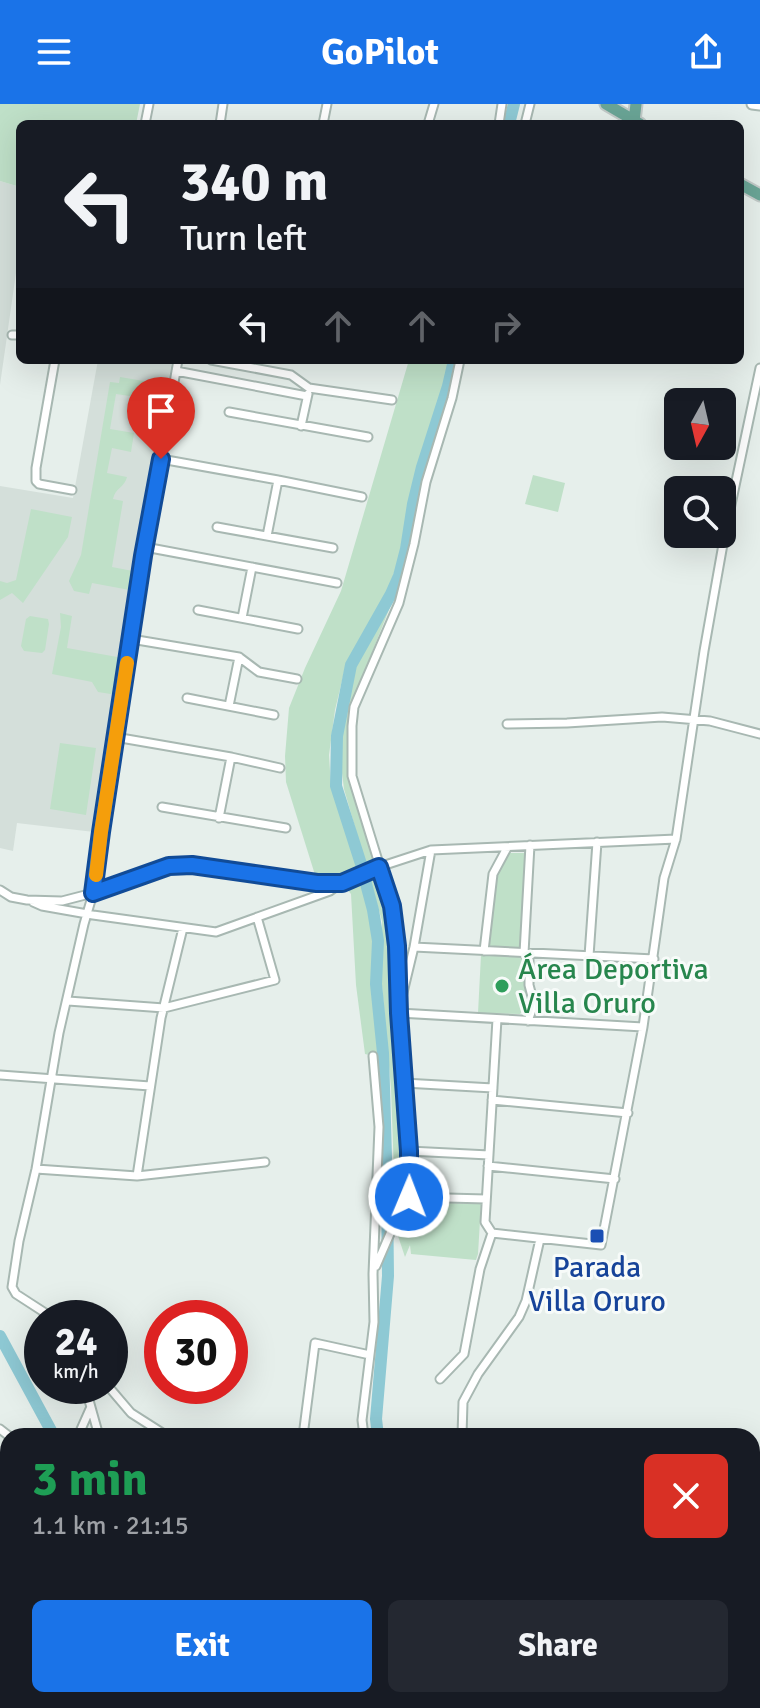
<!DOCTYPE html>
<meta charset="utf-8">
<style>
:root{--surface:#171b24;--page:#242831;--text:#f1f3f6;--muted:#9ea1a6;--accent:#1a73e8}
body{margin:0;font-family:Signika,sans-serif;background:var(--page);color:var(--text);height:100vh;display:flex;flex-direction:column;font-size:30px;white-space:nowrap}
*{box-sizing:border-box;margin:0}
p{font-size:26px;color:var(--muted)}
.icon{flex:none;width:44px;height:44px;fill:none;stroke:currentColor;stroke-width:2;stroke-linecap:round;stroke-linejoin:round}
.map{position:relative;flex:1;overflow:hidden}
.side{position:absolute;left:0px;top:1324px;width:760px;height:280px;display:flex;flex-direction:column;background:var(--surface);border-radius:24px 24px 0 0;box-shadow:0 8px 32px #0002}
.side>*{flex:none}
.top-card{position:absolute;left:16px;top:16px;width:728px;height:244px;border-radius:12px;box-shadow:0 8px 32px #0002;background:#171b24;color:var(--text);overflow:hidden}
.needle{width:52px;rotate:188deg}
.buttons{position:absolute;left:664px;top:284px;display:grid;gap:16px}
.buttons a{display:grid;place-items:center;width:72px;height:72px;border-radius:12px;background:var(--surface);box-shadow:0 8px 32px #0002;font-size:40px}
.speed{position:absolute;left:24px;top:1196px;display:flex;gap:16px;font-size:40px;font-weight:700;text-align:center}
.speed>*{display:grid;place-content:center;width:104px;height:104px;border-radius:50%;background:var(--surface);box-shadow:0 8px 32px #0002;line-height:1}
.speed small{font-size:20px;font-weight:400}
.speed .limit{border:12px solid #d22;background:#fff;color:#111}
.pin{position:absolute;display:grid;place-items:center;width:68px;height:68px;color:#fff;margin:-82px -34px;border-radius:50% 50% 50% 0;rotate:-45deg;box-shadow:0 0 8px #0007}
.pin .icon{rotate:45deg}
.me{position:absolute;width:88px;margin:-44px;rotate:1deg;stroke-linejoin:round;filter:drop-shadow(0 0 6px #0008)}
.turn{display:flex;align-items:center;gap:28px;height:168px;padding:0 32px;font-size:36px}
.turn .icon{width:104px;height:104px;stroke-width:2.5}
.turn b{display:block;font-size:56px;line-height:68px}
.lanes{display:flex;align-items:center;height:76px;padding:0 32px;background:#0003;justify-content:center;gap:40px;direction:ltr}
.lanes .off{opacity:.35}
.round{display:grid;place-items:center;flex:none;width:84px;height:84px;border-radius:12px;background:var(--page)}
.headline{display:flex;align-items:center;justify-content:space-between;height:136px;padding:0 32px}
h1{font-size:48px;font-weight:700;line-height:60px;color:#1e9e55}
.cta{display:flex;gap:16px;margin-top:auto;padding:16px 32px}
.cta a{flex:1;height:92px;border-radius:12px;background:var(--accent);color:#fff;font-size:32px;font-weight:700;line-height:92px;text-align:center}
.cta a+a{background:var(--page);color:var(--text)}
header{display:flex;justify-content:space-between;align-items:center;height:104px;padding:0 32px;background:var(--accent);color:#fff;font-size:36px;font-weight:700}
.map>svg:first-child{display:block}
.built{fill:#d4dfda}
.green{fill:#bfe0c8}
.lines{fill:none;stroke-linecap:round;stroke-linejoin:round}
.river{stroke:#8ec9d4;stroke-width:12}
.minor-casing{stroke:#a8b8b2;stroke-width:11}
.tertiary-casing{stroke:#a8b8b2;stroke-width:13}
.primary-casing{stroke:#c2cac8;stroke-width:15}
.minor{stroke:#fff;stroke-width:7}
.tertiary{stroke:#fff;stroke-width:9}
.primary{stroke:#6aa596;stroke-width:11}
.route-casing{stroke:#114b97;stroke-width:20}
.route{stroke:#1a73e8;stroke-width:14}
.slow{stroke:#f59e0b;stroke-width:14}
.leisure-dot{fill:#2e9e5b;stroke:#f7fbf9;stroke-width:3}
.transit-dot{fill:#1a4fb4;stroke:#f7fbf9;stroke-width:3}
.labels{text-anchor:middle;stroke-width:6;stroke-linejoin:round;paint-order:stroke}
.leisure-label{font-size:30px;fill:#27864d;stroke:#f7fbf9;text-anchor:start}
.transit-label{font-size:30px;fill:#164399;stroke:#f7fbf9}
</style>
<header><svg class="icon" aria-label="menu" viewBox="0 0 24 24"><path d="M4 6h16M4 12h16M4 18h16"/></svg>GoPilot<svg class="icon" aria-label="share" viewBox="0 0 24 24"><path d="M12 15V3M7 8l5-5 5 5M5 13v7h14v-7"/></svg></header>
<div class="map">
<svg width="760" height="1604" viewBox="0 0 760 1604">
<rect width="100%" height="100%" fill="#e6efeb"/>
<path class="built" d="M0,77L20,83V141L0,281Z
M98,256H172L94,728L17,719L13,747L0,744V382L73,394Z"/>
<path class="green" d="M0,0H140L136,20H20V83L0,77Z
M409,256H449L441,289L417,366L398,458L387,488L346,560L335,606L329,651L331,683L355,753L369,806L373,834L372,884L381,933L378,953L365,950L356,881L351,790L342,779L340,770L316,774L286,678L285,652L289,604L305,564L341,487Z
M120,273L150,278L154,303L135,300L136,293L116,290L110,325L134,329L131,348L112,344L107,369L127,373C125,383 115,384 113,395L123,397L112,463L138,468L135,487L92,479L89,490L74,487L69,477L81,451L110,278L119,279Z
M533,371L565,379L558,408L525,400Z
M31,405L72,413L68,433L23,499L12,489L0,496V477L7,479L16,476Z
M394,493L352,599L349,615L348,674L387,800L393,848V911L400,977L403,1088L409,1098L481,1100L478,1150L476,1156L411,1150L410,1141L405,1153L396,1126L391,984L382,882V817L344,685L341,661V633L354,564Z
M60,509L72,512L67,544L123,554L117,591L98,588L92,578L52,570L61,523Z
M30,512L48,515L49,520L45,546L42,549L24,547L21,542L26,515Z
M60,639L96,644L86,711L50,705Z
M507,749H525L520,845L488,843L496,772Z
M481,851L523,852C523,859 522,866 523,873C525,889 535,897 520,910L478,909Z
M8,1462V1596H27L16,1604H0V1471Z"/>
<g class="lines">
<path class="river" d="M509,20L514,0
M361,760L336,682L337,632L351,561L391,490L399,472L406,445L413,400L422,363L448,282L454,256
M365,776L373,806L378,837L376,880L383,949L387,1088L388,1172L376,1315L378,1332
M0,1232L54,1332
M127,1596L130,1604
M427,1596L428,1604"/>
<g class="minor-casing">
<path id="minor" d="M145,20L149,0
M220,20L223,0
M323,20L327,0
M428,20L434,0
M499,20L502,0
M525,20L530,0
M12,231H20
M55,256L36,364V377L39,380L72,386
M211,256L291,271L309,284L392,296
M460,256L452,294L426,378L414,440L399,499L354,603L352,622V672L392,802L397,842L399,909L409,1047V1093L486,1095
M176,267L307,292
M229,308L368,333
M301,322L308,290
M161,355L278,376L362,393
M217,423L333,444
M267,432L278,376
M145,443L337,479
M198,506L298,525
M242,514L252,463
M131,535L239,553L259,568L297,575
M187,594L274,611
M229,602L239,553
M507,620L567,619L662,613L710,617L760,630
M115,633L231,653L280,664
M162,703L286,724
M219,714L231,653
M0,786L11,793L27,796L62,797L93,789L169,762L192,761L278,775L317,779H342L379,763L431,746L676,735
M33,798L42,802L93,811L216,828L330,787L340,780
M414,843L654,855
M484,847L493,770L507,744
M589,852L597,738
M68,897L164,904L275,876L257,813
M401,897L414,843L431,746
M399,909L643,923
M497,915L485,1118L492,1129L601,1141L643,923L664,774L676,735L704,547L725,429L760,264
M528,917L534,900L529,881V856L524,849L530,741
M0,971L150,982
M404,979L493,984
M492,996L628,1009
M409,1047L489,1051
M488,1062L615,1075
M36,1065L137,1072L265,1058
M137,1072L161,914L183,824
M376,1162L399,1109
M53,1214L16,1190L12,1183L19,1137L36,1065L59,929L84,820L94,786L101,728L143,452L178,256
M440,1275L464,1250L480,1165L492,1129
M85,1282L99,1332
M108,1282L131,1309L167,1332
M0,1325L9,1332
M78,1332L90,1305
M303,1332L315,1239L370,1251
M364,1332L362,1316L374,1218L373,1170L379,1023L373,952
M462,1332L463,1298L478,1270L519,1213L526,1197L540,1135
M0,1428L8,1450
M0,1465L8,1452
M77,1596L80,1604
M191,1596L194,1604
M212,1596L245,1604
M405,1596L406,1604
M23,1604L35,1596
M257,1604L258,1596
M343,1604L344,1596
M454,1604L457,1596"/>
</g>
<g class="tertiary-casing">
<path id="tertiary" d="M752,0L760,1"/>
</g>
<g class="primary-casing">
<path id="primary" d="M606,0L640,20
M634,17L636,0
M740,80L760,91"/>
</g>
<use href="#minor" class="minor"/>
<use href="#tertiary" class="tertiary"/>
<use href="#primary" class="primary"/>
</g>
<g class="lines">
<g class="route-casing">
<path id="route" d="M161,355L143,452L101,728L93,789L169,762L192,761L317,779H342L379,763L392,802L397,842L399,909L409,1047V1093"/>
</g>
<use href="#route" class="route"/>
<path class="slow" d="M96,771L101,728L127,559"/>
</g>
<circle class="leisure-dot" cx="502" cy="882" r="8"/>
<rect class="transit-dot" x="589" y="1124" width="16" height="16" rx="4"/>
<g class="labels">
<g class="leisure-label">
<text x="518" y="875">Área Deportiva<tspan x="518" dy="34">Villa Oruro</tspan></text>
</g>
<g class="transit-label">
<text x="597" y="1173">Parada<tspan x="597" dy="34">Villa Oruro</tspan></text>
</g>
</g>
</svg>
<div class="buttons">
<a><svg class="needle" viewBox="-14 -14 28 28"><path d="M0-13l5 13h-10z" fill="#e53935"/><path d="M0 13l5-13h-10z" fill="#9ea1a6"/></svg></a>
<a><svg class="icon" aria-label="search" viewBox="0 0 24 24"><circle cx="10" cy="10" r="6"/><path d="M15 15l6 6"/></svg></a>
</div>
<div class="speed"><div>24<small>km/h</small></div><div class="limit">30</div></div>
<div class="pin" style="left:161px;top:355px;background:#d93025"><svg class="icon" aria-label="arrive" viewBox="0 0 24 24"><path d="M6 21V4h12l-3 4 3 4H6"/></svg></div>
<svg class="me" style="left:409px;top:1093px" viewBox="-20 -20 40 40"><circle r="17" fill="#1a73e8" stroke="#fff" stroke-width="3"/><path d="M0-11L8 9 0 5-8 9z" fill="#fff"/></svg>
<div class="top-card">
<div class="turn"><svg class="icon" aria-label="left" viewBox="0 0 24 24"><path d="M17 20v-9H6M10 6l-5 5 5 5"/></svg><div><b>340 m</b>Turn left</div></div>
<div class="lanes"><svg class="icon" aria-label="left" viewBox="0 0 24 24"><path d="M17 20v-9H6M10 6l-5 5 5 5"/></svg><svg class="icon off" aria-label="ahead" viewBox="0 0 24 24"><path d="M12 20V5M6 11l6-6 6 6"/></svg><svg class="icon off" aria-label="ahead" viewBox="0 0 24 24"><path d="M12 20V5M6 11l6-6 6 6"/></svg><svg class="icon off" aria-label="right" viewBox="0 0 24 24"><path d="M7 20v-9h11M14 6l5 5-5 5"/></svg></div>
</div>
<section class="side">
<div class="headline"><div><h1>3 min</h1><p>1.1 km · 21:15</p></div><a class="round" style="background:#d93025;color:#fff"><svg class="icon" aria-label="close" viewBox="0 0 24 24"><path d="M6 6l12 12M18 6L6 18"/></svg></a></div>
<div class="cta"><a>Exit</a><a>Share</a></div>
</section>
</div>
